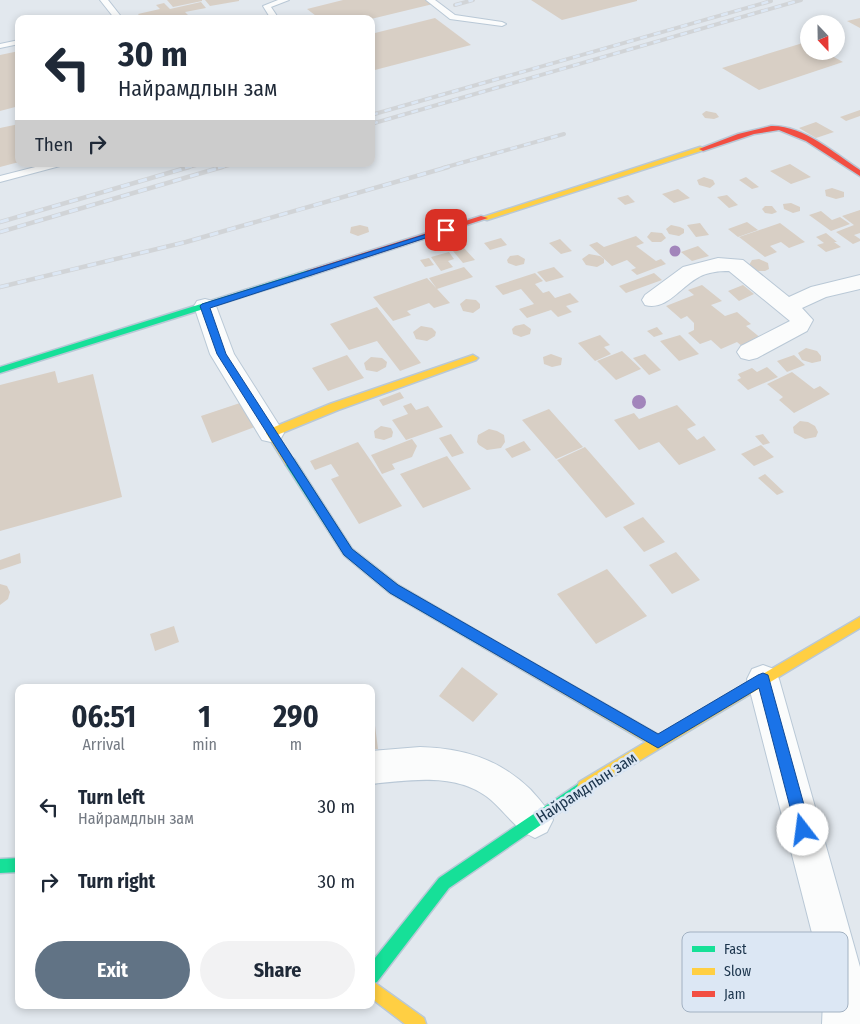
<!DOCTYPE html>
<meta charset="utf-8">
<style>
:root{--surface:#fff;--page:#f2f2f3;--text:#1f2937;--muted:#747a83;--accent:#617385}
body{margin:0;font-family:"Fira Sans Condensed",sans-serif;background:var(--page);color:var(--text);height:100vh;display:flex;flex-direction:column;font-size:19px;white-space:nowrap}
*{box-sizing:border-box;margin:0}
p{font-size:16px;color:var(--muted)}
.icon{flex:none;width:28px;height:28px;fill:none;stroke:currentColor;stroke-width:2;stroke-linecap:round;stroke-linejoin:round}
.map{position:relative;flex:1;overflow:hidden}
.details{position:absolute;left:15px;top:684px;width:360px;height:325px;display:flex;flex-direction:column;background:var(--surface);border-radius:10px;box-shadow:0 2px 8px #0003}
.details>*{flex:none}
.top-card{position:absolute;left:15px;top:15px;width:360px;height:152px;border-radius:10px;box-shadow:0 2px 8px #0003;background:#fff;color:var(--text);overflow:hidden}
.needle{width:32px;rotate:158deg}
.buttons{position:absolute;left:800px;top:15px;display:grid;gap:10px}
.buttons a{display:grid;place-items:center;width:45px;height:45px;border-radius:50%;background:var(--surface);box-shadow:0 2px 8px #0003;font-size:25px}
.pin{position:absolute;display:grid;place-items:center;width:42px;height:42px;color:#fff;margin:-21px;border-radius:10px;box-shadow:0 2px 8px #0006}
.me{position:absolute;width:55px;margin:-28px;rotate:345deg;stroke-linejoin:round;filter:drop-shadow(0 0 4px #0008)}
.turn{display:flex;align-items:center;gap:18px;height:105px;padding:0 20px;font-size:22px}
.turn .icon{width:65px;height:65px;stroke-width:2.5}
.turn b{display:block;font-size:35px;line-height:42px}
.then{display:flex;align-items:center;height:48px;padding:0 20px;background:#0003;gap:10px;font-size:19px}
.eta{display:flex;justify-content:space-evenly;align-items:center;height:85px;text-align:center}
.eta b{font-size:30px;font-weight:700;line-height:35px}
.primary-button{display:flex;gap:10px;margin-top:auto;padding:10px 20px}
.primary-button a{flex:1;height:58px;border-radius:30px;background:var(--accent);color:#fff;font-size:20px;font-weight:700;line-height:58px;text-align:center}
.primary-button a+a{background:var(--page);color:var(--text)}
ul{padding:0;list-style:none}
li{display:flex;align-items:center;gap:15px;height:75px;padding:0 20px}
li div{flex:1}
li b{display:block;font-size:19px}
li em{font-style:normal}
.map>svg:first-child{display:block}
.building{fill:#d8cfc5}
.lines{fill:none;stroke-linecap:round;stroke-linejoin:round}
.lane-casing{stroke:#b9c8d6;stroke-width:2}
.street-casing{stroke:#b9c8d6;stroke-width:2}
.fast-casing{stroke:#b9c8d6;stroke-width:3}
.slow-casing{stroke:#b9c8d6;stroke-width:3}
.jam-casing{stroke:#b9c8d6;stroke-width:3}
.lane{fill:#fbfcfc;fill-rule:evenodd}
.street{fill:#fbfcfc;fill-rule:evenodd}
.fast{fill:#16e098;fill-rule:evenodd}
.slow{fill:#ffcf43;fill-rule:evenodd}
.jam{fill:#f24e42;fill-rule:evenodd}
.rail-far1-casing{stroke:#d1d4d7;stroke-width:4}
.rail-casing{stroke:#d1d4d7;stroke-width:4.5}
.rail-far1{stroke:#dce7f4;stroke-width:2.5;stroke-dasharray:7;stroke-linecap:butt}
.rail{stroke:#dce7f4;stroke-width:3;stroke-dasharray:9;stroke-linecap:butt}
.tree{fill:#a285bb}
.route{fill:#1a73e8;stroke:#114b97}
.labels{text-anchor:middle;stroke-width:5;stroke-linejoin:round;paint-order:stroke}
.near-street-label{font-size:16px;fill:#1b344c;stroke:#dce7f4}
.key{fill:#dce7f4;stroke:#a2b1c2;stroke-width:1}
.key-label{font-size:14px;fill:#1b344c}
</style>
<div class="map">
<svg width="860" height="1024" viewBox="0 0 860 1024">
<rect width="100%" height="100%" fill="#e2e8ee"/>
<path class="building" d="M167,0H202V1L173,7Z
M205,0H239V1L210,6Z
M343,0H428L433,4L371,19H320L307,9Z
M531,0H637V1L562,20Z
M201,2L206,8L185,12L192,19H142L138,14L160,9L156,5L164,3L170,9Z
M435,18L471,45L371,71V34Z
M860,18V28L847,21Z
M806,42L809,44V51H823L843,62L759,90L722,68Z
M19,51V106L0,111V55Z
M860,110V116L846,121L840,117Z
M706,111L716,113L719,117L714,119L705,118L702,114Z
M816,122L834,132L816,138L799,128Z
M19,124V162L0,167V128Z
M790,164L811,177L791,184L770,171Z
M704,177L713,180L715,184L710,188L699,185L697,180Z
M746,177L759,187L752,189L739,180Z
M832,188L844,192V197L836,199L826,196L825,190Z
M678,189L690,198L674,203L662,194Z
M628,195L635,202L625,205L617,198Z
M727,195L738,205L729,208L717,197Z
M791,203L800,207V211L793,213L784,209L783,204Z
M765,206H772L777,212L772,214L765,213L762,209Z
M860,210V233L854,235L860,239V241L853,244L836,232L854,225L842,216Z
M821,211L832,220L840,217L850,224L831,231L809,215Z
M747,222L758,230L738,237L728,229Z
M700,223L709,235L696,237L687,225Z
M780,223L805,242L789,248L781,242L770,246L777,252L765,257L739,237Z
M360,225L368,227L369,232L358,236L350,233L351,227Z
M671,225L680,227L684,229V233L679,236L669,234L666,229Z
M651,232L662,233L666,238L661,242H652L647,237Z
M826,233L837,242H834L841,247L826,252L817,245L824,243L816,237Z
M636,236L644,243L636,246L656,261L661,259L666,264L637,275L631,270L636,268L627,260L612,266L589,245L597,242L604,247Z
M501,238L507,245L490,250L484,243Z
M560,239L572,251L561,254L549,243Z
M698,246L709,256L692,261L681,252Z
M464,248L475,260L463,263L453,251Z
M449,252L454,259L448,261L453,267L441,271L431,257Z
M589,254L600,256L604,259V263L597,267L586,265L582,259Z
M518,255L525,259L524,264L516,266L508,263L507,260L510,256Z
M429,258L434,265L425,267L420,260Z
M759,259L768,263L769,269L765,271H758L749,265L752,260Z
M464,267L473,277L437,289L429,278Z
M554,267L564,277L546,282L537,272Z
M535,273L543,281L535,284L543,293L549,291L555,298L570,293L579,302L566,306L572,312L558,317L551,310L527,318L519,309L534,304L521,289L503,295L495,286Z
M654,273L662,280L626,293L619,286Z
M427,278L450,303L434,308L429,303L407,311L411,315L393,321L373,297Z
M702,285L722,301L711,305L725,316L737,312L751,324L746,326L762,339L743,347L737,342L721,349L711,340L700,344L688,333L694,330V323L687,316L681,319L666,306L694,295L688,290Z
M743,285L754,294L739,301L728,291Z
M466,299L476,300L480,304V308L473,313L463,311L460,304Z
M377,307L421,363L400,371L377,341L349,350L330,324Z
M524,324L531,329L530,334L521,337L513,334L512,329L515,326Z
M421,326L432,328L436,332L435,336L427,341L416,339L413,332Z
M657,327L663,334L654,337L647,331Z
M600,335L610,345L604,347L611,354L595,361L578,343Z
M680,335L699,354L679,361L660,341Z
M806,348L817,351L821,356V361L812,363L802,360L798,353Z
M622,351L641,369L616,380L597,361Z
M551,354L562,358L561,365L552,367L544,364L543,357Z
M645,354L661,370L649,375L633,358Z
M347,355L364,378L328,391L312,368Z
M794,355L805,365L787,372L777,361Z
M371,357L382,358L387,362L386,367L377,372L366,370L364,363Z
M767,367L778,377L748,390L737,380L741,378L738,374L752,368L757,372Z
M55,371L58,383L93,374L122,497L0,531V385Z
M792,372L814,389L820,386L830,394L794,413L779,400L783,397L767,384Z
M400,392L404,398L383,406L379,400Z
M246,401L260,425L212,443L201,416Z
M411,403L416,410L428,406L443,427L406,440L392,420L408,414L403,406Z
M677,405L696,425L687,429L697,440L704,436L716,450L679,465L659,442L639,450L614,420L634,413L639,419Z
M549,409L583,447L556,459L522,420Z
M800,421L808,422L815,426L818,432L816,437L805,439L794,433L793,427Z
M381,426L391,428L393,432L392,437L384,440L375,438L374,431Z
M489,429L497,431L504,435L505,442L501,448L487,450L479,445L477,442L478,435Z
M451,434L464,453L452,457L439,438Z
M763,434L770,443L763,445L755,436Z
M412,439L417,446L412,457L392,464L395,469L382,474L371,455Z
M524,441L531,450L512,458L505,449Z
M358,442L402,506L359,524L331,479L339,476L331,464L315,470L310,461Z
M761,445L774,457L754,466L741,454Z
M585,447L635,504L606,518L557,460Z
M447,456L471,489L423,508L400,474Z
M765,474L784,492L777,495L758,478Z
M643,517L665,542L644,552L623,527Z
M676,552L700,580L672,594L649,565Z
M20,553L21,563L0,570V560Z
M607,569L647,616L596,644L557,594Z
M0,584L7,586L10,592L8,599L0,605Z
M174,626L179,642L155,651L150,634Z
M462,667L498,694L473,722L439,696Z
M371,710H373L378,749H371Z"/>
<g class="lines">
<g class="lane-casing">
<path id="lane" d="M100,0H108L123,19H115Z
M278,0H289L271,7L279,19H271L263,6Z
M426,0H435L455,15L502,22L506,24L502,26L450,19Z
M19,40V44L0,48V44Z
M47,164H62L60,166L0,182V176Z"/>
</g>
<g class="street-casing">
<path id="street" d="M718,258L743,260L789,297L811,287L860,275V289L826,297L802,308L813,320L807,331L757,358L749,360L741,358L737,352L741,346L790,321L729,271C719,271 708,272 699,277C681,286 667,311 645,305L642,300L645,295L683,267Z
M205,299L213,301L216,306L234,354L284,433L280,440L271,442L262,440L210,354L194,306L197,301Z
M763,665L774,669L779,679L860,967V1024H822L824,980L747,679L752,669Z
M420,747C463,748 499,759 530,789C539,799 547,807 553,820L547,832L535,838C516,830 506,813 491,800C458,772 411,780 371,784V751Z"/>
</g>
<g class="fast-casing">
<path id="fast" d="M309,270L312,271V275L0,373V367Z
M290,458L294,459L352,549L398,585L491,639L493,643L491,647L487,649L483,647L390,593L344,555L286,465L285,462Z
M584,780L589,782L591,787L589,792L449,888L377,982L371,984V963L439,878Z
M19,858V872L0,873V859Z"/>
</g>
<g class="slow-casing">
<path id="slow" d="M700,147L707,149L487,220L480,218Z
M473,355L478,358L476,360L338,410L277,435L295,462L294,465H286L266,433L267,430L330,404Z
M860,617V628L584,794L579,792L577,787L579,782L646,742L483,647L481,643L483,639L487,637L491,639L659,735Z
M371,980L424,1018L426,1024H405L371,998Z"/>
</g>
<g class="jam-casing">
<path id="jam" d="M771,126C803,125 834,153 860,170V176L806,141L779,130L754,134L703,151L699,149L738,134Z
M481,216L488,218L312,275L309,276L305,273L306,271Z"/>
</g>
<use href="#lane" class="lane"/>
<use href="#street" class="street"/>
<use href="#fast" class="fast"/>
<use href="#slow" class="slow"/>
<use href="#jam" class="jam"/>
<g class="rail-far1-casing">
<path id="rail-far1" d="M455,5L473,0
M371,115L771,1
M371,124L801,0
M185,168L200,164
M218,168L233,164
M443,168L564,134"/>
</g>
<g class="rail-casing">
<path id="rail" d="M0,222L189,167
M0,232L222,167
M0,287L186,242L448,167"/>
</g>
<use href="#rail-far1" class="rail-far1"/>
<use href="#rail" class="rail"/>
</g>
<g class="tree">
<circle cx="675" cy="251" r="5.5"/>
<circle cx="639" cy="402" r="7"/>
</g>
<path class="route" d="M443,229L450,230L210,308L226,354L352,549L398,585L658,734L758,675L763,673L768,675L811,830L809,835L803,837L798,835L796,830L759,688L658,748L390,593L344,555L217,354L200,306L202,304Z"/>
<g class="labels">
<g class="near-street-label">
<text transform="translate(586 787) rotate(-33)" y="6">Найрамдлын зам</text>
</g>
</g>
<rect x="682" y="932" width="166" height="80" rx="8" class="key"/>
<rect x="692" y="946" width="23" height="6" fill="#16e098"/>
<rect x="692" y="968" width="23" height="7" fill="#ffcf43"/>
<rect x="692" y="991" width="23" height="6" fill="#f24e42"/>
<g class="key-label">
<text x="724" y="954">Fast</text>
<text x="724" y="976">Slow</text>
<text x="724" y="999">Jam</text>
</g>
</svg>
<div class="buttons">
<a><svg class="needle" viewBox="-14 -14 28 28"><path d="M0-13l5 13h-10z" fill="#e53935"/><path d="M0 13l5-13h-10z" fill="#747a83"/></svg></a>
</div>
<div class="pin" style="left:446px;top:230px;background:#d93025"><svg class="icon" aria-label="arrive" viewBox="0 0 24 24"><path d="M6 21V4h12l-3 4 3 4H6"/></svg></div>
<svg class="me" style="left:803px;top:830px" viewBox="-20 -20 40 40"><circle r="19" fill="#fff"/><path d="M0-13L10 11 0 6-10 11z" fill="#1a73e8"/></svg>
<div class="top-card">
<div class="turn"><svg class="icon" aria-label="left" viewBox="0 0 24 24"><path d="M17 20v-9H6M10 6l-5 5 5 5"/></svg><div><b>30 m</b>Найрамдлын зам</div></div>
<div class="then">Then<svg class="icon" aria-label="right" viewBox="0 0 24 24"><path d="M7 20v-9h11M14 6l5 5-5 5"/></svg></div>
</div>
<section class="details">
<div class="eta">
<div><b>06:51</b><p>Arrival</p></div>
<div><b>1</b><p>min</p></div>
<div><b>290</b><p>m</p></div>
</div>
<ul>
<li><svg class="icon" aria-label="left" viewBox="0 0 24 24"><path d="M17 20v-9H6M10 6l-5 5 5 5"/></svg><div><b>Turn left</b><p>Найрамдлын зам</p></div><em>30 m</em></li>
<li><svg class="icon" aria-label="right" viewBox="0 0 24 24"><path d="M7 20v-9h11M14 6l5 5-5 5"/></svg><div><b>Turn right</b></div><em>30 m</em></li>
</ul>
<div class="primary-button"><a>Exit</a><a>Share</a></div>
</section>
</div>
